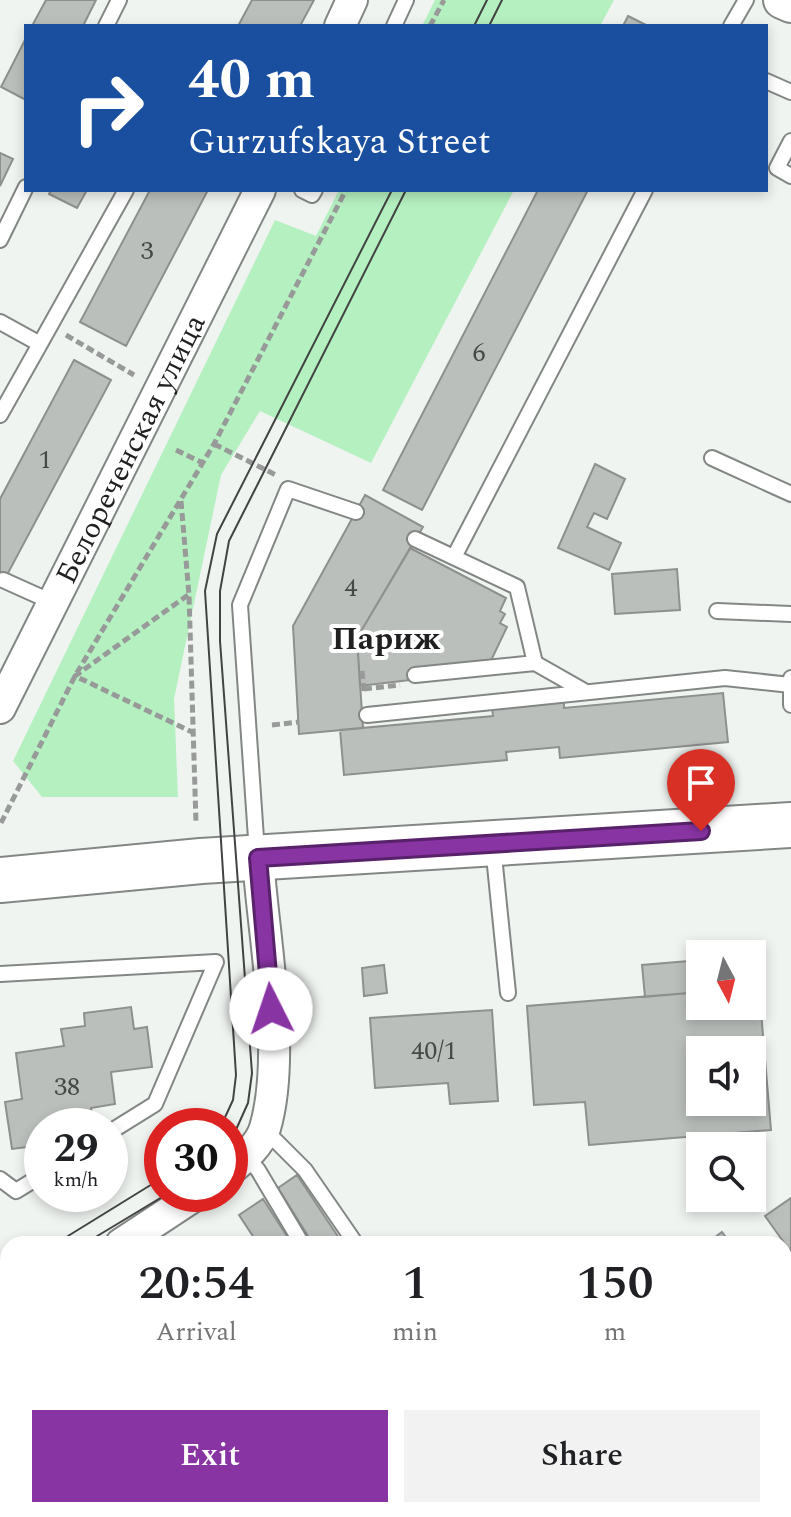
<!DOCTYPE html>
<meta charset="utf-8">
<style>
:root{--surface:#fff;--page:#f2f2f2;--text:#202124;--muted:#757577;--accent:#8834a3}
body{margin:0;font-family:Spectral,serif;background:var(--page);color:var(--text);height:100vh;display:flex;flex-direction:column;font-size:30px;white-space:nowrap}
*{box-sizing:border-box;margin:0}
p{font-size:26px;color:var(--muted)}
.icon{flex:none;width:44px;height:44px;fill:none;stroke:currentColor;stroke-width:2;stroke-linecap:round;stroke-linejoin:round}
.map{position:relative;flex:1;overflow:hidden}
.drawer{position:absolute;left:0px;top:1236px;width:792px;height:282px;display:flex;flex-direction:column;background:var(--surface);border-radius:24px 24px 0 0;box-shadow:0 4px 12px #0003}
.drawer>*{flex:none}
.top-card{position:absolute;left:24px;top:24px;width:744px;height:168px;border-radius:0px;box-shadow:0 4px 12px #0003;background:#1a4fa0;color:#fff;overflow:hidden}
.needle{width:52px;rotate:173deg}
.tools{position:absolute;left:686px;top:940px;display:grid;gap:16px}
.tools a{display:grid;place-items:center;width:80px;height:80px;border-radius:0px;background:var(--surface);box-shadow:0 4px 12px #0003;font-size:40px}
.speed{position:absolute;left:24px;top:1108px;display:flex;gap:16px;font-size:40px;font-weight:700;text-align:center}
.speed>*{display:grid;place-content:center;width:104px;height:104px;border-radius:50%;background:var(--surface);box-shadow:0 4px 12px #0003;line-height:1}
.speed small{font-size:20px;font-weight:400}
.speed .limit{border:12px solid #d22;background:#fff;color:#111}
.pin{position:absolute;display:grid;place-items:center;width:68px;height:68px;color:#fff;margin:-82px -34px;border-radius:50% 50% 50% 0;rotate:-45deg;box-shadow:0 0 8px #0007}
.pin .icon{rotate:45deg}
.me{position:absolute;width:88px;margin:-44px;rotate:356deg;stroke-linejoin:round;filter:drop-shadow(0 0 6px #0008)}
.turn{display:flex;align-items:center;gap:28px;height:168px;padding:0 32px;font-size:36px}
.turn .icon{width:104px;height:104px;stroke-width:2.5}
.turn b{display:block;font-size:56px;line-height:68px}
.eta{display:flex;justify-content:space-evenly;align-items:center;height:136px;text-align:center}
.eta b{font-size:48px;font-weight:600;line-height:56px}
.cta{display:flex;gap:16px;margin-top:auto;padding:16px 32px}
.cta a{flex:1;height:92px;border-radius:0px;background:var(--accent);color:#fff;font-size:32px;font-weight:600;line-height:92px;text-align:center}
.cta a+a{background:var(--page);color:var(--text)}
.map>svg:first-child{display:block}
.green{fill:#b5f0c1}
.building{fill:#bbbfbc;stroke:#8d908d;stroke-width:2;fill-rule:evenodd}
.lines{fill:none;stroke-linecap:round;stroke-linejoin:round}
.service-casing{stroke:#838784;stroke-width:18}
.minor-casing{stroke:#838784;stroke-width:34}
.tertiary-casing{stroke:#838784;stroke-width:40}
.primary-casing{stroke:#838784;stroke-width:48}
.path{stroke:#979a98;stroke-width:5;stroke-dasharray:8 4;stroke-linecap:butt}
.service{stroke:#fff;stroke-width:14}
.minor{stroke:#fff;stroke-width:30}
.tertiary{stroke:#fff;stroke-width:36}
.primary{stroke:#fff;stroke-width:44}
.tram{stroke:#424443;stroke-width:2}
.route-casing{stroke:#58226a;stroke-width:20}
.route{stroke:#8834a3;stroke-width:14}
.labels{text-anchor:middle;stroke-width:8;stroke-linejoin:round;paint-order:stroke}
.number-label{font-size:26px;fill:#464846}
.street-label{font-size:30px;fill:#1f201f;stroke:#fff}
.neighbourhood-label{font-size:32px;font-weight:bold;fill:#1f201f;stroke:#fff}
</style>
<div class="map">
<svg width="791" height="1517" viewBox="0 0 791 1517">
<rect width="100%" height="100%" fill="#f0f4f1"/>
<path class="green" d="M435,0H614L600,26H422Z
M339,190H514L371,463L260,411L221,475L174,699L178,797H42L13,761L275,220L316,236Z
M8,1333V1510H605L612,1517H0V1338Z"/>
<path class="building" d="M46,0H96L83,26H32Z
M252,0H314L300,26H238Z
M628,16L648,26H623Z
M26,38V100L1,87Z
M0,153L13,159L0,186Z
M51,190H87L77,208L49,194Z
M150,190H208L126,346L80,322Z
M538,190H588L422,510L383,490Z
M74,360L111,380L0,588V499Z
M595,464L625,479L607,519L594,513L587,527L621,543L609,570L558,548Z
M365,495L423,527L357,638L363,728L299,734L293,626Z
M410,548L506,598L500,611L505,614L500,623L507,627L486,671L360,686L357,638Z
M677,569L680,610L615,614L612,574Z
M723,693L728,742L560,758L559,747L506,752L507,760L344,775L340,730L493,716L492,708L564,701V708Z
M752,955H756L759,988H752Z
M700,960V992L645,997L642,965Z
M384,965L387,993L364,996L362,968Z
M752,988H759L771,1130L589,1145L585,1102L534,1105L527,1006L700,992V1006H752ZM700,1050H752V1102H700Z
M131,1007L134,1029L147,1027L152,1067L111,1072L115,1104L91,1108L93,1124L42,1126V1145L12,1149L5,1102L22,1099L16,1053L64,1046L61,1029L85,1026L84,1013Z
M492,1010L498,1101L450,1104L448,1083L375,1088L370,1018Z
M297,1175L343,1244H313L278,1188Z
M791,1198V1250L790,1251L765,1216Z
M263,1199L292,1244H258L239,1215Z
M722,1232L731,1244H706Z
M791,1315V1407L784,1412V1320Z
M639,1510H708L698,1517H644Z"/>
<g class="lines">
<g class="service-casing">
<path id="service" d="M106,26L119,0
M394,26L406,0
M731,26L746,0
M766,81L791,92
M791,141L777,168L791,176
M302,190L312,195L315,190
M0,240L26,187
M0,322L40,344L126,190
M0,415L40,344
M712,458L791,494
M415,539L517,587L535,663
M454,557L645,190
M3,580L52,602
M717,611L791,614
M415,675L535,663L586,692
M791,678V705
M367,715L725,678L791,685
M493,846L508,993
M257,853L240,605L288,489L356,512
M0,974L216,962L155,1104L110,1132
M265,1130L305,1170L356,1244
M246,1157L258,1170L302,1244
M0,1179L16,1191L42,1175
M784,1286L788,1292L791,1290
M784,1492L791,1487
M750,1517L759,1510"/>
</g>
<g class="minor-casing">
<g id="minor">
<path d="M340,26L352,0"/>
<path id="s1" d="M0,708L260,190"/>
<path d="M230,1170C243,1159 260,1145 265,1128C287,1053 263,936 258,858"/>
<path d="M121,1244L197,1194"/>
<path d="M0,1319L8,1314"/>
</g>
</g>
<g class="tertiary-casing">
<path id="tertiary" d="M782,0L791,4"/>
</g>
<g class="primary-casing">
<path id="primary" d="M0,880L201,861L791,825"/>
</g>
<path class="path" d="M430,26L444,0
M66,335L134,375
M214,444L278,476
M176,450L201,462
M181,501L189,595L196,823
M188,595L75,676L192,732
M362,671L364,691
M364,689L400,685
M272,725L299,722
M1,823L75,676L214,444L346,190
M298,1510V1517
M455,1510L460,1517"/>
<use href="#service" class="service"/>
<use href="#minor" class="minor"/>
<use href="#tertiary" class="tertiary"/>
<use href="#primary" class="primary"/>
<path class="tram" d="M474,26L487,0
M489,26L502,0
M221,1126L233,1100L236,1075L205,591L217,534L392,190
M230,1143L248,1103L252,1073L220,641V591L229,541L406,190
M55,1244L162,1178
M84,1244L167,1194
M0,1278L8,1273
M0,1294L8,1289"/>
</g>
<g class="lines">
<g class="route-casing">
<path id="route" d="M271,1009L258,858L701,831"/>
</g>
<use href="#route" class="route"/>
</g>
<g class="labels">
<g class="number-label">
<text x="147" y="259">3</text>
<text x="479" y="361">6</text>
<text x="45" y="468">1</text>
<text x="351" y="596">4</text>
<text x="434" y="1059">40/1</text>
<text x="67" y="1095">38</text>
</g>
<g class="street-label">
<text dy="10" stroke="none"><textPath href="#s1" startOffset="290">Белореченская улица</textPath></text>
</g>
<g class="neighbourhood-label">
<text x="386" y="649">Париж</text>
</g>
</g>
</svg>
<div class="tools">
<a><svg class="needle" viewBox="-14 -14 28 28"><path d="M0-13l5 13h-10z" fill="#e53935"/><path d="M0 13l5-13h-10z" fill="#757577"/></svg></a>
<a><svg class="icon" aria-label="sound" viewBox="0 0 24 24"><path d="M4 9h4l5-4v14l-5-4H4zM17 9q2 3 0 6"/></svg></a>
<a><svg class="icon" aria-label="search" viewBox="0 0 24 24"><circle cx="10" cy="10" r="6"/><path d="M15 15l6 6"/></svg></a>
</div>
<div class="speed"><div>29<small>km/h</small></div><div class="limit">30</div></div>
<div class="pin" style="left:701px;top:831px;background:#d93025"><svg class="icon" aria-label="arrive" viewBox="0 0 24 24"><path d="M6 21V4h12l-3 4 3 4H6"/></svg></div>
<svg class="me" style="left:271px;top:1009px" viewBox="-20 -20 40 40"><circle r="19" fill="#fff"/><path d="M0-13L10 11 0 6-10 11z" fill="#8834a3"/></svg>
<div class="top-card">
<div class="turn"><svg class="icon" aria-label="right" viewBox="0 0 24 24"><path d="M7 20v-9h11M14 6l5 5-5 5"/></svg><div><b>40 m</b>Gurzufskaya Street</div></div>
</div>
<section class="drawer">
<div class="eta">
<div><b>20:54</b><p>Arrival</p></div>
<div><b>1</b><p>min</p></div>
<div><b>150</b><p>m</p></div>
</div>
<div class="cta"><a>Exit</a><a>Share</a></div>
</section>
</div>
